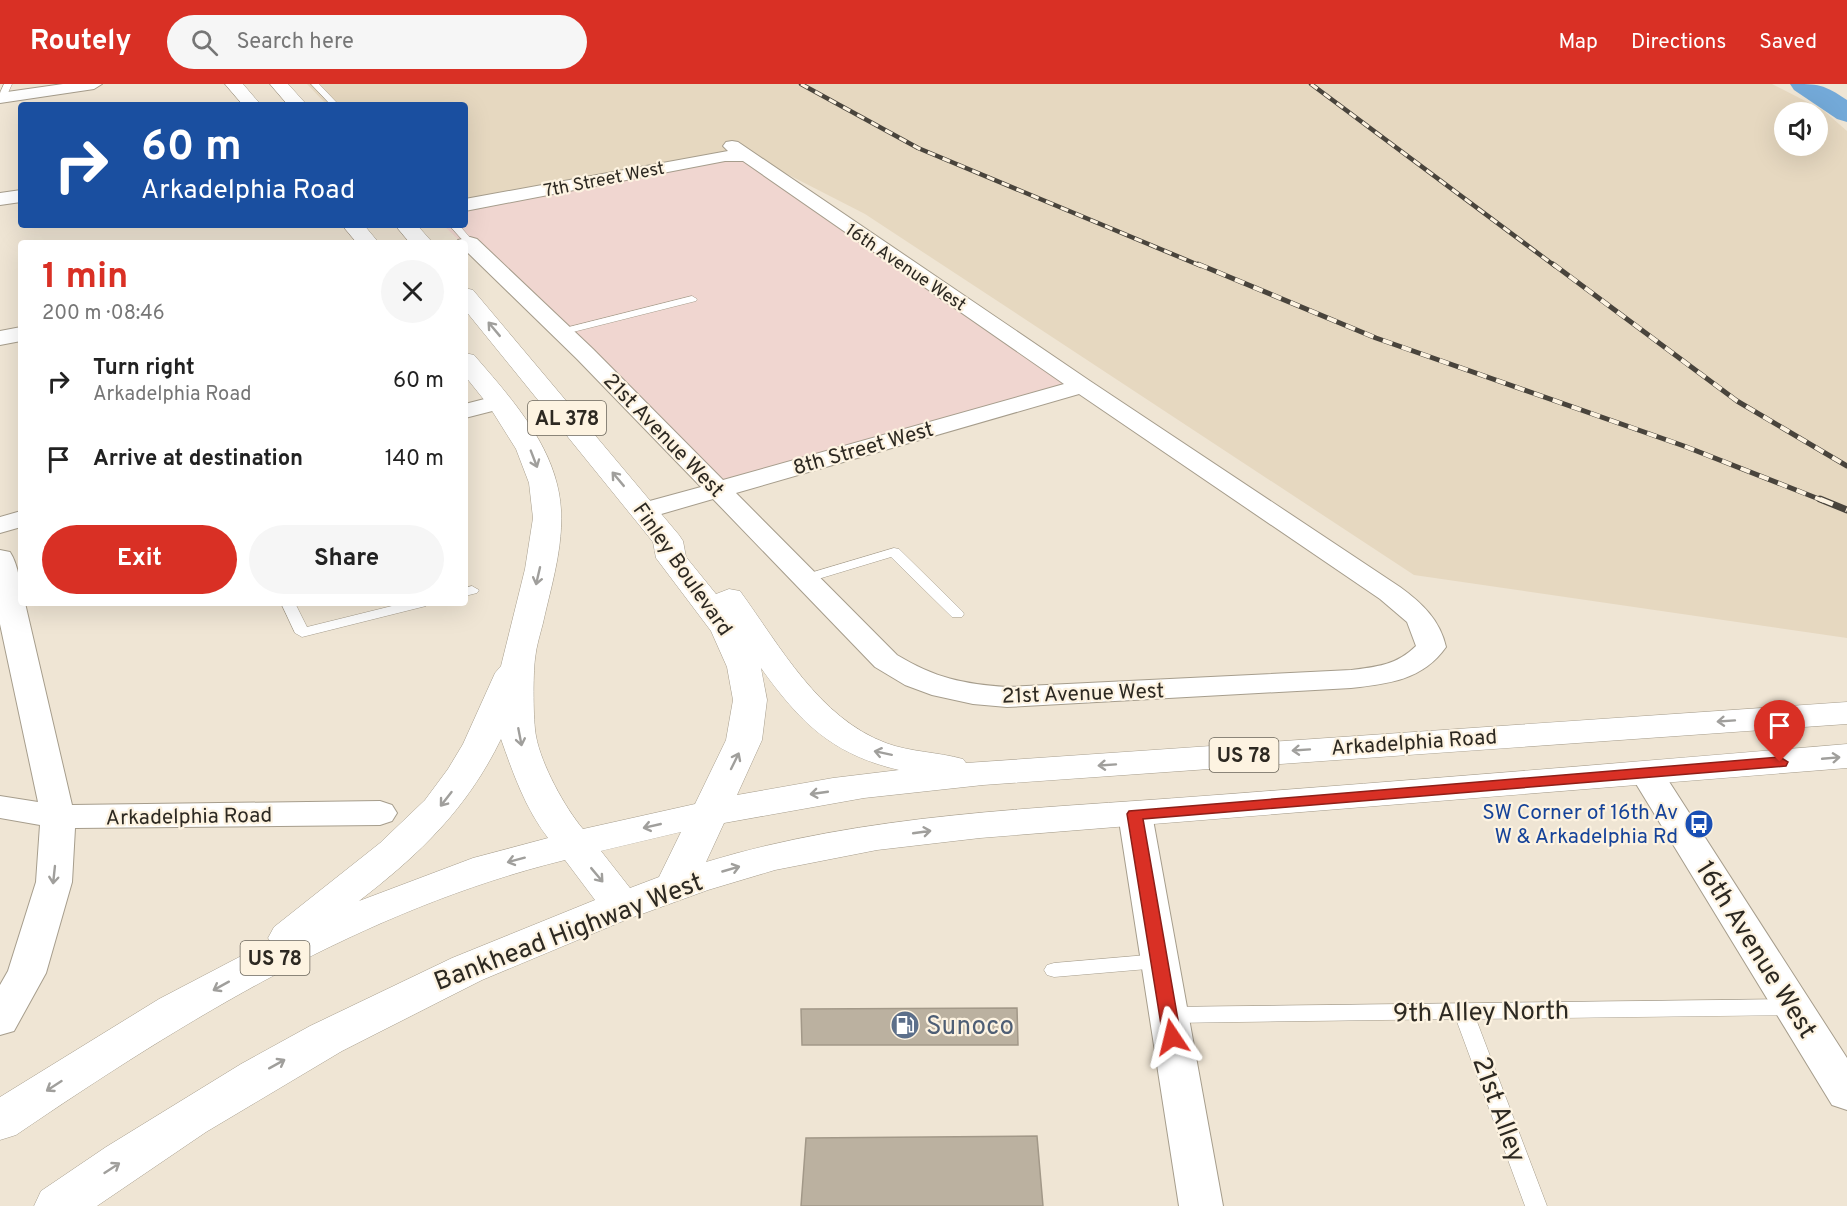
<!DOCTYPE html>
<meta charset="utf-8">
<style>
:root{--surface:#fff;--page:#f6f6f6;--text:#222;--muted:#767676;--accent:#d93025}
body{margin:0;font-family:Overpass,sans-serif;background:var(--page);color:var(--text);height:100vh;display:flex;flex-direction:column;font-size:22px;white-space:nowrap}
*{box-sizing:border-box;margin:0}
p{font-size:20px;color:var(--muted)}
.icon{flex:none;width:33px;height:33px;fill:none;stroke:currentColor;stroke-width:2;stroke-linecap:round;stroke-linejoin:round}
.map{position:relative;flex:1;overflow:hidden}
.drawer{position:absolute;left:18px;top:156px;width:450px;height:366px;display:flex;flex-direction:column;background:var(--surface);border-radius:6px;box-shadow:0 6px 24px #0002}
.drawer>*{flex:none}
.guide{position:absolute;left:18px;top:18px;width:450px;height:126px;border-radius:6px;box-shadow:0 6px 24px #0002;background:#1a4fa0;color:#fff;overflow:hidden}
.controls{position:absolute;left:1774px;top:18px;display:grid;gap:12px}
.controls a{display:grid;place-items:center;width:54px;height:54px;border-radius:50%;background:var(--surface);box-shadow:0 6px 24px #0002;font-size:30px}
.pin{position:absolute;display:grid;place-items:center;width:51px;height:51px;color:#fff;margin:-62px -26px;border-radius:50% 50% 50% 0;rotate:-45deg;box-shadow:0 0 6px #0007}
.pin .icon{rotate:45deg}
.me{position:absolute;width:66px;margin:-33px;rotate:350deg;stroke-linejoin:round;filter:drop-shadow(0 0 4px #0008)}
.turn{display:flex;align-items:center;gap:21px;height:126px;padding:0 24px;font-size:27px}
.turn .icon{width:78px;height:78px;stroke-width:2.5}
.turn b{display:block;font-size:42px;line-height:51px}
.round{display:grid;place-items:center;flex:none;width:63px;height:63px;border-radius:32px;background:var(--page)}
.head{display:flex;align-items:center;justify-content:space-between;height:102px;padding:0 24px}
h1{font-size:36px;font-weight:700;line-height:45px;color:var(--accent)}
.cta{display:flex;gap:12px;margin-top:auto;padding:12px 24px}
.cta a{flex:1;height:69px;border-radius:36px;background:var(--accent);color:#fff;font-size:24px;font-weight:700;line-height:69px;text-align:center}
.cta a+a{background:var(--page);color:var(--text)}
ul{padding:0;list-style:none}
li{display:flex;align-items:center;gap:18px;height:78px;padding:0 24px}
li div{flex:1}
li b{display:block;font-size:22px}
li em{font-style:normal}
header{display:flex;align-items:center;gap:36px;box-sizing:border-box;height:84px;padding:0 30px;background:var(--accent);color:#fff}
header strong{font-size:28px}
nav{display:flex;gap:33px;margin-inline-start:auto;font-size:21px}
.search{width:420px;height:54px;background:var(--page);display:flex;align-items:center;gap:15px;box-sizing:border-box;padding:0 21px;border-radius:33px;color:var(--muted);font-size:22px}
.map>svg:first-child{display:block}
.built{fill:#e6d8c0;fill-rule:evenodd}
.industrial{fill:#f0d6d0}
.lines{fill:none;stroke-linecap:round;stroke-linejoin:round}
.river{fill:#73a9d8;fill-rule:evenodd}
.building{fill:#bbb1a0;stroke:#a29888;stroke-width:1.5}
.service-casing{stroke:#a69d8c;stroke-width:1}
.minor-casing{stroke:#a69d8c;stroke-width:2}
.primary-casing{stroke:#a69d8c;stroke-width:1}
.service{fill:#fff;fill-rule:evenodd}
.minor{fill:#fff;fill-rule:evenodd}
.primary{fill:#fff;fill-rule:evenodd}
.rail-far2-casing{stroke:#49443c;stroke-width:4.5}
.rail-far1-casing{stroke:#49443c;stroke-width:5}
.rail-casing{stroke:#49443c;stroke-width:7}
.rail-far2{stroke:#fdf3e1;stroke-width:3;stroke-dasharray:8;stroke-linecap:butt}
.rail-far1{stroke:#fdf3e1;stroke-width:4;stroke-dasharray:10;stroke-linecap:butt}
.rail{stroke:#fdf3e1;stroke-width:4.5;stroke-dasharray:14;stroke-linecap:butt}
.oneway{stroke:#a09f9c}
.route{fill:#d93025;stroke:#8d1f18;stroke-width:1.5}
.labels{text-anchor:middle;stroke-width:4.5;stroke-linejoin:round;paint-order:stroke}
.far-street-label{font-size:18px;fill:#2d2922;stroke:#fdf3e1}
.shield{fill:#fdf3e1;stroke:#6b665b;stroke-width:1.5}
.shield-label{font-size:20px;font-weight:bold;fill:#2d2922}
.street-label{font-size:21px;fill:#2d2922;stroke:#fdf3e1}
.transit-label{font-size:21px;fill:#164399;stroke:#fdf3e1;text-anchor:end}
.near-street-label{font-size:26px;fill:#2d2922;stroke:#fdf3e1}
.near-service-label{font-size:26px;fill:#4e5e75;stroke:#fdf3e1;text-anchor:start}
</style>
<header>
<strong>Routely</strong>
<div class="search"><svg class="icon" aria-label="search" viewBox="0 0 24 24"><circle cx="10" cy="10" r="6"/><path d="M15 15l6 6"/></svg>Search here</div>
<nav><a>Map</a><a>Directions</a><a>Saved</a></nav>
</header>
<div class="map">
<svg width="1847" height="1122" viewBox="0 0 1847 1122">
<rect width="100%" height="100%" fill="#efe5d4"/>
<path class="built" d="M307,0H1772L1823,26L1847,47V554L1414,491L865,130L752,72L465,115V21H327ZM1785,28H1818V62H1785Z"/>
<path class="industrial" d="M752,72L1096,304L718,406L465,159H462L443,141H465V115Z"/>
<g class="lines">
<path class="river" d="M1790,0C1819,0 1823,0 1847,16V38L1837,35L1794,6Z"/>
</g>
<path class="building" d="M1017,924L1018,961H802L801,925Z
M1037,1052L1043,1122H801L806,1054Z"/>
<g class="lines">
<g class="service-casing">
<path id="service" d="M4,0H12L8,9L9,13L5,15L0,9Z
M311,0H319L339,21H331Z
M449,141H459L473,157V161H467Z
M692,212L697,215L696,217L561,251L556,248L557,246Z
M894,464L899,465L962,527L964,530L962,533H952L891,473L805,499L798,495L800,492Z
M472,502L479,506L477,509L465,512V504Z
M281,519H295L307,543L404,519H428L426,522L302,553L295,549Z
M1159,870L1166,872L1169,877L1166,882L1159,884L1054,893L1047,891L1044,886L1047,881L1054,879Z
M1791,915L1798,918L1801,923L1798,928L1791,931L1476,935L1547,1122H1525L1456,935L1170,939L1163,936L1160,931L1163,926L1170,923Z"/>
</g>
<g class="minor-casing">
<path id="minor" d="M63,0H102L94,5L0,19V9Z
M732,57L738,58L1090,297L1400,503C1422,519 1440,536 1446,563C1423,596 1388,600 1351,604L1007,623L973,620L932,611L905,601L875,583L713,415L644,435L635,433L631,427L635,421L701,403L577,275L465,166V159H456L458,156L470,153L477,155L593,265L723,396L1064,300L743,77H725L465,127V115L728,67L723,62L726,58ZM1079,310L1380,515L1407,538L1416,562C1397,581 1376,583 1351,586L1007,603C963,600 935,594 897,571L736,409Z
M21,106V118L0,121V109Z
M21,243V257L0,261V247Z
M500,311L508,313L512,318L508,323L465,334V320Z
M21,427V443L0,449V433Z
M0,466L10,468C19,482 21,503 21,519H25L72,721L380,717L392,721L397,729L392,737L380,741L75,744L72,798L46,889L14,947L0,951V901L8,887L36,798L40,741L0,734V712L38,718L0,540Z
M1647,679L1659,682L1847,974V1026L1832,1021L1630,690L1635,682Z
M1135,718L1147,722L1152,730L1223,1122H1179L1118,730L1123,722Z"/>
</g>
<g class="primary-casing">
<path id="primary" d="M225,0H243L261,21H243Z
M270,0H288L307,21H288Z
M342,141H364L379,159H357Z
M395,141H417L433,159H410Z
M465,204L473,206L679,451L683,457L686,473L716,510L729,505L740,507C780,562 819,634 886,659C910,668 938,668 963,675L966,679L1847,618V640L983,701L864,714L724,739L706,778C867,729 1035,725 1203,712C1417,696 1632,678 1847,660V684L980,754L877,766L775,786L708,806L628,835L482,896L342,967L206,1048L97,1122H34L41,1107L106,1063L241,980L310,942L452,874L595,816L565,776C365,825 185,936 16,1051L0,1056V1013L159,915L270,857L268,854L274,843L380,759L425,716L448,685L463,660L495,589L501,582L525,485L533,434L529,399L516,365L489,322L465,292V269L474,271C506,308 545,351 557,400C569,446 553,494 543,539C540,551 536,563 535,575C533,590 533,637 536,652C541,680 565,724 583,745L695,720L726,656L733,616L727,583L711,547L656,474L653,458L465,226ZM761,584C800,638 831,670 899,686L833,694L737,711L762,656L767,616ZM501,655C513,689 525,724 548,754L473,774L359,817C420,770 467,725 501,655ZM681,748L659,793L630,804L601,767Z"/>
</g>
<use href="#service" class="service"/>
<use href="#minor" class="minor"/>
<use href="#primary" class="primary"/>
<g class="rail-far2-casing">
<path id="rail-far2" d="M801,0L918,64L1201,182
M1311,0L1555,182"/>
</g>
<g class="rail-far1-casing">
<path id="rail-far1" d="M1198,180L1376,254L1684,362L1824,417
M1553,180L1737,317L1847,382"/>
</g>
<g class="rail-casing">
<path id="rail" d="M1820,415L1847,426"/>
</g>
<use href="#rail-far2" class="rail-far2"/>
<use href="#rail-far1" class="rail-far1"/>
<use href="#rail" class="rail"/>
</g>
<defs><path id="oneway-shaft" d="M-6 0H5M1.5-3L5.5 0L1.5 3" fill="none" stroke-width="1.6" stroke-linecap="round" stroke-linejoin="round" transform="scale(1.5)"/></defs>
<g class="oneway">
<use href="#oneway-shaft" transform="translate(494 245) rotate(-130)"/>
<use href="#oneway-shaft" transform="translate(534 375) rotate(69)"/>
<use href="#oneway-shaft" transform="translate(618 395) rotate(-130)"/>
<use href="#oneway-shaft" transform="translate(538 492) rotate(103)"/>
<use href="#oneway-shaft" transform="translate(1726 637) rotate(176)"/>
<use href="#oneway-shaft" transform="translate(520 653) rotate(79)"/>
<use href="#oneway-shaft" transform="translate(1301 666) rotate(176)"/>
<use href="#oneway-shaft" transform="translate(883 669) rotate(-168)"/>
<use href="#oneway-shaft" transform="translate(1831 674) rotate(-5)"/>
<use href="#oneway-shaft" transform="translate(735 677) rotate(-64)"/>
<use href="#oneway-shaft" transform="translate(1107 681) rotate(176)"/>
<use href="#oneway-shaft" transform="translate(819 709) rotate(172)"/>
<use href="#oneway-shaft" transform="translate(446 715) rotate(128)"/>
<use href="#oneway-shaft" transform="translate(652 742) rotate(167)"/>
<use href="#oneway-shaft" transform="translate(922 748) rotate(-8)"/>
<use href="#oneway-shaft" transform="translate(516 776) rotate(165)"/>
<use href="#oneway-shaft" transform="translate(731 785) rotate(-16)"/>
<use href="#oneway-shaft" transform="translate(54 791) rotate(96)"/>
<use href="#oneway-shaft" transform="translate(597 791) rotate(50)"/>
<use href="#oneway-shaft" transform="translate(221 902) rotate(151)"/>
<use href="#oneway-shaft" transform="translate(277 980) rotate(-29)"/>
<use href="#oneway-shaft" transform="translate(54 1002) rotate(147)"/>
<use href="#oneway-shaft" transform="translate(112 1084) rotate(-33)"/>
</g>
<path class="route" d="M1780,673L1788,678L1786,682L1143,735L1181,953L1179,958L1172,960L1166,958L1163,953L1127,730L1129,727Z"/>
<defs>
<g id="bus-disc" transform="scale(1.5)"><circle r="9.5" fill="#1a4fb4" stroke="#fdf3e1"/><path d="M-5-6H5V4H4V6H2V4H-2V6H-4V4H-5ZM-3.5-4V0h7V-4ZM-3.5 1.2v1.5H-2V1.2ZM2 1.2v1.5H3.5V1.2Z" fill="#fff"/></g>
<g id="fuel-disc" transform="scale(1.5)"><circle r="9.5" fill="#5c6f8a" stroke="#fdf3e1"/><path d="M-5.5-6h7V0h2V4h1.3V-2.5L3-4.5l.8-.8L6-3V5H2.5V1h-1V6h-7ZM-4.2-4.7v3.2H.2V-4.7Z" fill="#fff"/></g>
</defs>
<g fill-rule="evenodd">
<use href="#bus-disc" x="1699" y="740"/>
<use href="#fuel-disc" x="905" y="941"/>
</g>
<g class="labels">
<g class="far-street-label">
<text transform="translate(604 95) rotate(-11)" y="6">7th Street West</text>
<text transform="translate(906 183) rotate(34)" y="6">16th Avenue West</text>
</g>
<g class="shield">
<rect x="528" y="317" width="78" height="34" rx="4.5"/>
<rect x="1209.5" y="654" width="69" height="34" rx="4.5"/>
<rect x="240.5" y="857" width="69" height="34" rx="4.5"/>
</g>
<g class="shield-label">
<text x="567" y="341">AL 378</text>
<text x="1244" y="678">US 78</text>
<text x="275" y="881">US 78</text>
</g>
<g class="street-label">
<text transform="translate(664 351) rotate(46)" y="7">21st Avenue West</text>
<text transform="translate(863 364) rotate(-16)" y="7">8th Street West</text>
<text transform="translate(683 485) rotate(55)" y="7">Finley Boulevard</text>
<text transform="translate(1083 609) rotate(-2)" y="7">21st Avenue West</text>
<text transform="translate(1414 658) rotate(-4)" y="7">Arkadelphia Road</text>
<text transform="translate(189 732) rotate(-1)" y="7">Arkadelphia Road</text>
</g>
<g class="transit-label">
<text x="1678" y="735">SW Corner of 16th Av<tspan x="1678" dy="24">W &amp; Arkadelphia Rd</tspan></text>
</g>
<g class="near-street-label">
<text transform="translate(568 847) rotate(-21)" y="9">Bankhead Highway West</text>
<text transform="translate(1757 865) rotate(58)" y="9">16th Avenue West</text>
<text transform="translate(1481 927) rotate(-1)" y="9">9th Alley North</text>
<text transform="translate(1500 1025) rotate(70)" y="9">21st Alley</text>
</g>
<g class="near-service-label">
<text x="926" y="950">Sunoco</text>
</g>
</g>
</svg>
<div class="controls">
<a><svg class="icon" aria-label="sound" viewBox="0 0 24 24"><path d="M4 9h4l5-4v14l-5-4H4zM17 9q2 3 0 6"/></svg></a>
</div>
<div class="pin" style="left:1780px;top:678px;background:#d93025"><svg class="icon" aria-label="arrive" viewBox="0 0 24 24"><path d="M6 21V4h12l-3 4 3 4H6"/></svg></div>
<svg class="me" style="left:1172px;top:953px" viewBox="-20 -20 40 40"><path d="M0-17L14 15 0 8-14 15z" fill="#d93025" stroke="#fff" stroke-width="4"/></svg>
<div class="guide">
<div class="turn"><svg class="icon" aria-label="right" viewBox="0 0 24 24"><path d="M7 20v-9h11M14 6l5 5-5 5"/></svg><div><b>60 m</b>Arkadelphia Road</div></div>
</div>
<section class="drawer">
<div class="head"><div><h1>1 min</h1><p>200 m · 08:46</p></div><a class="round"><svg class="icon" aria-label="close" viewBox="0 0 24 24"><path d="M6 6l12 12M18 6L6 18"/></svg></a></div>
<ul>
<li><svg class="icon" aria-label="right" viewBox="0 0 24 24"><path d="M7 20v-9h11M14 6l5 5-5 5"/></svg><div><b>Turn right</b><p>Arkadelphia Road</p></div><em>60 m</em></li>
<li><svg class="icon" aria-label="arrive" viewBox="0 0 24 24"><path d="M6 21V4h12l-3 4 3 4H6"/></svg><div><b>Arrive at destination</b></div><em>140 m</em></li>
</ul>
<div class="cta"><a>Exit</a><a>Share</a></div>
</section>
</div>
